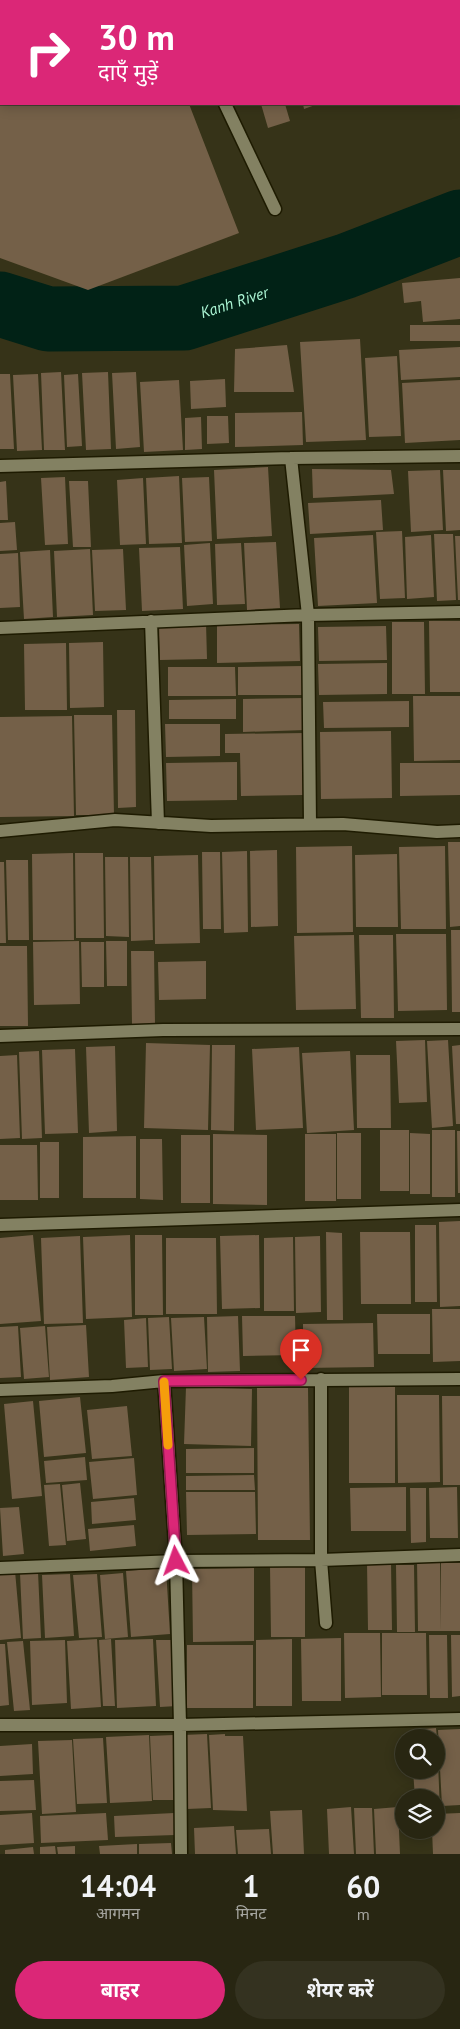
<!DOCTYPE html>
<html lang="hi">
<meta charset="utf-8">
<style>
:root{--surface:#282612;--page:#343220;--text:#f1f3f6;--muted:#a5a59f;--line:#444332;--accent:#db2777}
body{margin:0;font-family:"PT Sans","Noto Sans Devanagari",sans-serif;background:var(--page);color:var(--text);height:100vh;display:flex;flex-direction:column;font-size:19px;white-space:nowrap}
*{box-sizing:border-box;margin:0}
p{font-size:16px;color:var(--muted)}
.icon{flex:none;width:28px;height:28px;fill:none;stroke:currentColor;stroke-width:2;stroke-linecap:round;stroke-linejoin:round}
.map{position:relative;height:1854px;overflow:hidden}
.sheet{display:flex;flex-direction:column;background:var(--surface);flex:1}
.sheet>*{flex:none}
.hud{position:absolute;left:0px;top:0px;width:460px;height:105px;box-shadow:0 2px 12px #0003,0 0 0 1px var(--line);background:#db2777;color:#fff;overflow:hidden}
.controls{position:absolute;left:395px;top:1729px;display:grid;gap:10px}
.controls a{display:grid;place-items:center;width:50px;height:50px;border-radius:50%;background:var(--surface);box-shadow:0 2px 12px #0003,0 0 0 1px var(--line);font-size:25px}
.pin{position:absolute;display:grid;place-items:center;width:42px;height:42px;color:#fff;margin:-51px -21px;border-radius:50% 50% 50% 0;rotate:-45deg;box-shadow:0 0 5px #0007}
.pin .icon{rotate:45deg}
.me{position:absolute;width:55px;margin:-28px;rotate:356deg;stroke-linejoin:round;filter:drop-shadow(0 0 4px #0008)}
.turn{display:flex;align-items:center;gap:18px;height:105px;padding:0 15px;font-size:22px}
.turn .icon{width:65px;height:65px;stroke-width:2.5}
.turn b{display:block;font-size:35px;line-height:42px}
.eta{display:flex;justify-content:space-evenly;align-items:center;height:85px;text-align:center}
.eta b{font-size:30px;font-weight:700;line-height:35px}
.button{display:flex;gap:10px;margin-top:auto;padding:10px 15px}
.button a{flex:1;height:58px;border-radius:30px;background:var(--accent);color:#fff;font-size:20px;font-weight:700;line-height:58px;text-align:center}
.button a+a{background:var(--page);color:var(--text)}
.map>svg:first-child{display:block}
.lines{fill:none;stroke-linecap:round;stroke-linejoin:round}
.river{stroke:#012216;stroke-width:65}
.building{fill:#746048}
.minor-casing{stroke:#1e1b01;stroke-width:15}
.minor{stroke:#838162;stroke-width:12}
.route-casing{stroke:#8e194d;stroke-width:12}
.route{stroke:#db2777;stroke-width:9}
.slow{stroke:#f59e0b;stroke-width:9}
.labels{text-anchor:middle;stroke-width:5;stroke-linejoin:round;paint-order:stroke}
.water-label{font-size:16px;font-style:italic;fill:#aaf4d3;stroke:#1c1b0f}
</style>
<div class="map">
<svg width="460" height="1854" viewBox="0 0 460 1854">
<rect width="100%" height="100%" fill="#363318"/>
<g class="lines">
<path class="river" id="s1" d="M0,304L48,319L184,318L346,266L460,222"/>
</g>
<path class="building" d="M0,104H189L239,233L88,290L0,258Z
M261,104H285L290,121L268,128Z
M303,104H318L304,109Z
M460,278V319L423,322L421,301L404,303L402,283Z
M410,325H460V341H410Z
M360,339L366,440L306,442L300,342Z
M287,345L294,392H234L235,349Z
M460,347V377L401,380L399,350Z
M397,356L401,436L369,437L365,358Z
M61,372L65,450H44L41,373Z
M108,372L111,449L86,450L82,373Z
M136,372L140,447L116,449L112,373Z
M0,374H10L14,449H0Z
M38,374L42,450L17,451L13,375Z
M78,374L82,446L67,447L64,375Z
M225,379L226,407L191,409L190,381Z
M179,380L183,450L144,452L140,382Z
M460,380V440L405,443L402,383Z
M302,412L303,445L235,447V413Z
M207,416H228L229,443L207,444Z
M201,417L202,449L185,450V418Z
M268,467L272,536L217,539L214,470Z
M312,469L391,470L394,494L313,498Z
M440,470L443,530L411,532L408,471Z
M443,470H460V530L446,531Z
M179,476L182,543L149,544L146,478Z
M65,477L68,544L45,545L41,478Z
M209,477L212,541L185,542L182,478Z
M143,478L146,544L120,545L117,480Z
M6,481L8,520H0V482Z
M69,481H88L91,547H73Z
M381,500L383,530L310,534L308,503Z
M15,522L17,550L0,551V523Z
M402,531L405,598L380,599L376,532Z
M434,534H453L456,600L437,601Z
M373,535L377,603L318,606L314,538Z
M431,535L434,597L407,599L405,537Z
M455,536H460V600H458Z
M276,542L280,608L247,610L244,543Z
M210,543L213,604L187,606L184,545Z
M241,543L245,604L217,605L215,544Z
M180,547L183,609L142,611L139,548Z
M90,549L93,615L57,617L54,551Z
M123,549L126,610L95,611L92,550Z
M50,550L53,617L24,619L20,552Z
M18,553L20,607L0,608V554Z
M429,621H460V692H430Z
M392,622H424L425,694H392Z
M206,623L207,659L160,660L159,624Z
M299,624L300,661L217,663V625Z
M386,626L387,660L319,661L318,627Z
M103,642L104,707L70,708L69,643Z
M66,643L67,710H25L24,644Z
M387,663V694L319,695L318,664Z
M303,666L304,695H238V667Z
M168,667H235L236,696H168Z
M413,696H460V760L414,761Z
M305,698L306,730L243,732V699Z
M236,699V719H169V700Z
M409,701V727L324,728L323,702Z
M117,710H135L136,807L118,808Z
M74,715H112L114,815H76Z
M72,716L74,816L0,817V717Z
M165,724H220V756L166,757Z
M391,731L392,798L321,799L320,732Z
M305,733V752H302L303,795L241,796L240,753H225V734Z
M237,762V800L167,801L166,763Z
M400,763H460V795L400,796Z
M448,842H460V926L450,927Z
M352,846L353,932L297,933L296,847Z
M445,846L446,929H401L399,847Z
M277,850L278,926L251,927L250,851Z
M247,851L248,932L224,933L222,852Z
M202,852H220L221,929H203Z
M73,853L74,940H33L32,854Z
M75,853H103L104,938H76Z
M397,854L398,927H356L355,855Z
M198,855L200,943L155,944L154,856Z
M105,857H128L129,937L106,936Z
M130,857H151L153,940L131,941Z
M6,860H28L29,940H8Z
M0,862H4L6,943H0Z
M451,930H460V1012H452Z
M396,934H446L447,1010L398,1011Z
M354,935L356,1009L296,1010L294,936Z
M359,935H393L394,1018H361Z
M79,941L80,1004L34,1005L33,942Z
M106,941H127V986H107Z
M81,942H104V987H82Z
M0,946H27L28,1026H0Z
M131,951H154L155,1024L132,1025Z
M206,961V999L159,1000L158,962Z
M425,1040L427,1102L399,1103L396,1041Z
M448,1040L453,1126L432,1128L427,1041Z
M146,1043L210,1045L208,1130L144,1128Z
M212,1045H235L234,1131L211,1130Z
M460,1045V1124H456L452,1046Z
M115,1046L117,1131L89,1133L86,1047Z
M299,1047L303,1128L256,1130L252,1049Z
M75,1049L78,1133L45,1134L42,1050Z
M39,1051L42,1138L22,1139L19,1052Z
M350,1051L354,1130L307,1133L302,1053Z
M17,1055L20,1138L0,1139V1056Z
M356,1055H390L391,1128H357Z
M380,1130H409V1191H380Z
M432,1130H455V1197H432Z
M457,1131H460V1193H458Z
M337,1133H361V1199H337Z
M410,1133L430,1134V1194H410Z
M213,1134L267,1135V1205L213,1204Z
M305,1134H336V1201H305Z
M181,1135H210V1203H181Z
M136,1136V1198H83V1137Z
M140,1139H162L163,1200L140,1199Z
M40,1142H59V1198H40Z
M0,1145H37L38,1200H0Z
M460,1221V1306L440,1307L439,1222Z
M415,1225H436L437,1302H415Z
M326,1232L342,1233L343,1320H327Z
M360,1232H410L411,1304H361Z
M33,1235L41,1321L0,1324V1238Z
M130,1235L132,1317L86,1319L83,1237Z
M135,1235H162L163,1315H135Z
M259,1235L260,1308L222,1309L220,1236Z
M80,1236L83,1323L44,1324L41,1238Z
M320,1236L321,1312L296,1313L295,1237Z
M293,1237L294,1311H264V1238Z
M166,1238H216L217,1314H166Z
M432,1309H460V1361L433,1362Z
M377,1314H430V1354H378Z
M238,1316L240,1371L208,1372L207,1317Z
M242,1316H295L296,1355L243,1356Z
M169,1317L172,1369L150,1370L148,1318Z
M204,1317L207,1369L174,1371L171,1318Z
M146,1318L148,1367L126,1368L124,1320Z
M373,1323L374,1367L303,1368V1324Z
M86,1325L89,1377L50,1380L47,1327Z
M18,1326L21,1377L0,1378V1327Z
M45,1326L49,1377L24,1379L20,1328Z
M186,1387L252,1389L251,1446L184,1444Z
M349,1387H395V1483H349Z
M257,1388H308L310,1540H258Z
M397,1395H439L440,1482L398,1483Z
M442,1396H460V1485H443Z
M80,1397L86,1453L44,1457L39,1401Z
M33,1401L42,1496L12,1499L4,1404Z
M127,1406L132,1456L92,1459L87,1410Z
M254,1448V1473H186V1449Z
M85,1457L87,1480L46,1483L44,1461Z
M134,1458L137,1495L93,1499L89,1462Z
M254,1475L255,1490H186V1476Z
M80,1483L86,1539L67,1541L62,1485Z
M60,1484L66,1545L49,1546L44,1485Z
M406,1487V1531H351L350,1488Z
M457,1487L458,1538H430L429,1488Z
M410,1488H426V1542L411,1543Z
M186,1492H255L256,1534L187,1535Z
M134,1498L136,1520L92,1524L91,1502Z
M19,1507L24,1554L3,1556L0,1508Z
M134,1525L136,1546L90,1551L88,1529Z
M417,1560H440L441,1631H418Z
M367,1562H391L392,1630H368Z
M441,1563H460V1631H441Z
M396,1565H414L415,1632H397Z
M270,1566H305V1637H271Z
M166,1568L170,1634L131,1637L126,1571Z
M254,1568V1641L193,1642L192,1569Z
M15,1571L21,1638L0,1640V1573Z
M38,1572L41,1638L23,1639L20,1573Z
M123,1573L128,1637L105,1639L100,1575Z
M70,1574L74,1636L45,1638L42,1575Z
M97,1574L102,1637L79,1638L73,1575Z
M344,1633H380L381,1697L345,1698Z
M382,1633H426L427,1695H382Z
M429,1635H447L448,1698H430Z
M451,1635H460V1696L452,1697Z
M341,1638V1701H302L301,1639Z
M97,1639L101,1707L71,1709L67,1641Z
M111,1639L115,1706H103L99,1640Z
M153,1639L156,1706L117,1708L115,1640Z
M292,1639V1706H256V1640Z
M65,1640L67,1703L32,1705L30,1641Z
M156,1640H173L177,1706L160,1707Z
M23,1641L30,1710L14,1711L7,1642Z
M0,1644H5L9,1705L0,1706Z
M187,1645H253V1708H187Z
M436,1728L437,1738H412L411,1730Z
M460,1729V1805L442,1806L438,1730Z
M207,1734L211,1808L187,1809L183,1735Z
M225,1734V1736H243L247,1811L213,1810L209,1735Z
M149,1735L152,1801L110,1803L106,1737Z
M173,1735L177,1800H153L150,1736Z
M103,1738L107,1803L77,1804L73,1739Z
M72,1740L76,1812L42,1814L38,1741Z
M32,1744L33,1774L0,1776V1746Z
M436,1761H438L440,1812H436V1798H415L413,1770H436Z
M34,1780L36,1810L0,1811V1781Z
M351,1807L354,1854H329L327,1809Z
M398,1807L400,1854H376L374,1809Z
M354,1808H372L374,1854H356Z
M302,1810L304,1854H273L270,1811Z
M32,1813L34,1843L0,1845V1815Z
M106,1813L108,1840L41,1843L40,1816Z
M174,1813L175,1835L115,1837L114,1816Z
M460,1813V1854H433L432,1830H436V1814Z
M234,1826L236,1854H195L194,1828Z
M269,1829L271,1854H238L236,1830Z
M171,1843L172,1854H139V1844Z
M137,1844V1854H100L99,1846Z
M55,1846L56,1854H40V1847Z
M75,1846V1854H58L57,1847Z
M33,1847L34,1854H5V1850Z"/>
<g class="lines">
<g class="minor-casing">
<path id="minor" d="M176,0V1
M225,104L275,209
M0,466L291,458
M151,621L158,823
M0,628L308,615L460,612
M310,824L308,615L291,458L460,456
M0,831L115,820L211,826L343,824L437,832L460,831
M0,1036L163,1030L460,1029
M0,1225L460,1210
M321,1379V1560L326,1623
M0,1390L112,1386L164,1381L460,1379
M0,1568L176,1561L321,1560L460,1555
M0,1725H180L176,1561L164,1381
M181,1854L180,1725L460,1719"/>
</g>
<use href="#minor" class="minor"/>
</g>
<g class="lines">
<g class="route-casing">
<path id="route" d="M176,1561L164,1381L301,1380"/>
</g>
<use href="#route" class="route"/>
<path class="slow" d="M164,1382L168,1445"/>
</g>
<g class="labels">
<g class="water-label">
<text dy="6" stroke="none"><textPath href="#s1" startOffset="239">Kanh River</textPath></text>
</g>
</g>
</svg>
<div class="controls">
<a><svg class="icon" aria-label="search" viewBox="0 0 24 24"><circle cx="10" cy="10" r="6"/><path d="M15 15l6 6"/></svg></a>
<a><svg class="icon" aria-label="layers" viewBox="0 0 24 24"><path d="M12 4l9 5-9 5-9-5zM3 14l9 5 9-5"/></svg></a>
</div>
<div class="pin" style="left:301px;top:1380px;background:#d93025"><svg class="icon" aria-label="arrive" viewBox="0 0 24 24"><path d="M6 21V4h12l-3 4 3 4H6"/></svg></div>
<svg class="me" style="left:176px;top:1561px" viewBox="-20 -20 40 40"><path d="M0-17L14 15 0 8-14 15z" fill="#db2777" stroke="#fff" stroke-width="4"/></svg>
<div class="hud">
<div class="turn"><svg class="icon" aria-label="right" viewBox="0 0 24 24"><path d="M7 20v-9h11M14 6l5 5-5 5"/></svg><div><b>30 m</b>दाएँ मुड़ें</div></div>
</div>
</div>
<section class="sheet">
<div class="eta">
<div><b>14:04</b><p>आगमन</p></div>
<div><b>1</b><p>मिनट</p></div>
<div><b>60</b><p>m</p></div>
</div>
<div class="button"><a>बाहर</a><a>शेयर करें</a></div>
</section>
